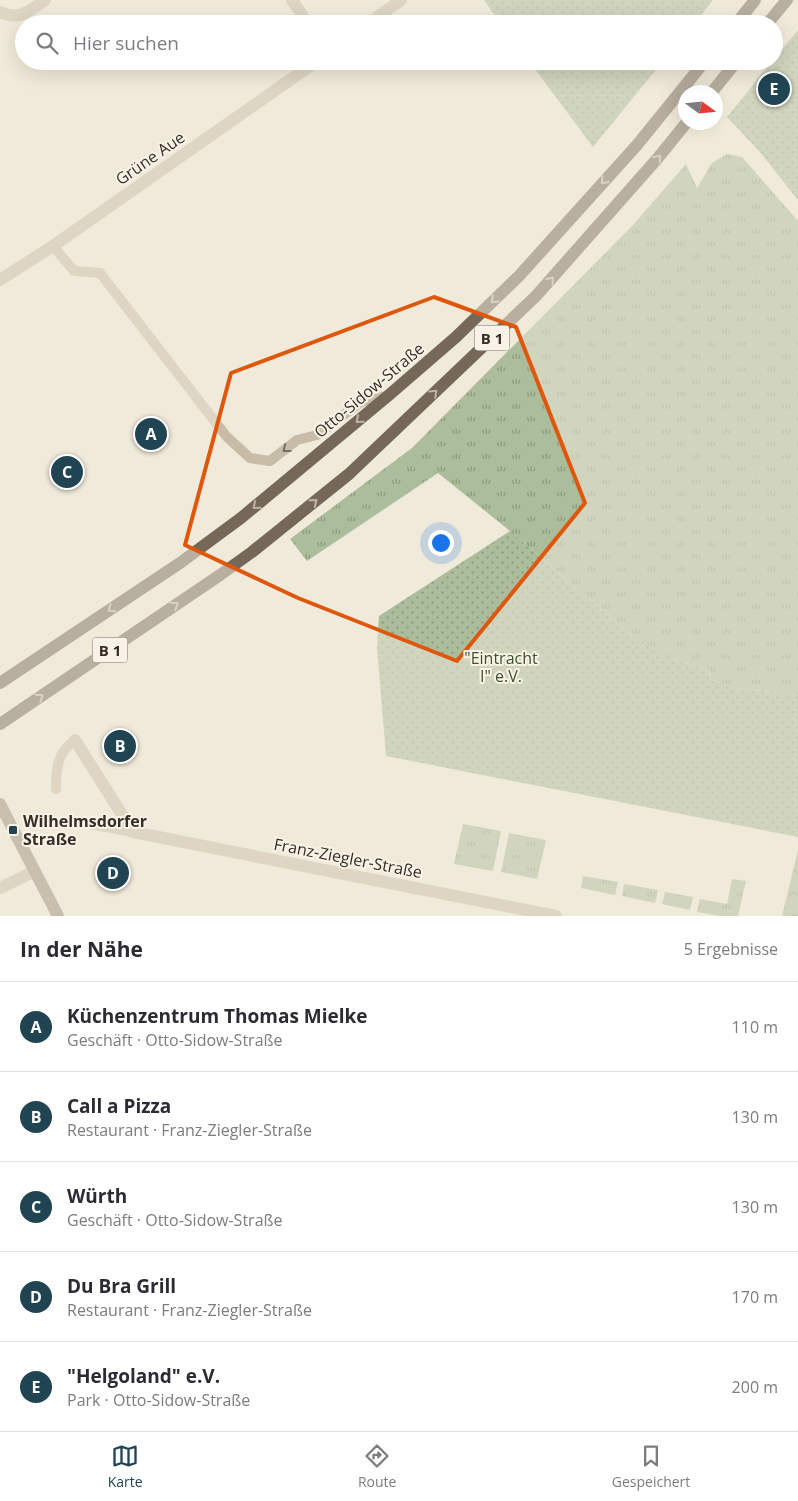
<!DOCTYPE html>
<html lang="de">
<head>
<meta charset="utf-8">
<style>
	body { margin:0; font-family:"Open Sans",sans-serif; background:#f7f7f7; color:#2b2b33 }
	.compass { position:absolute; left:678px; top:85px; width:45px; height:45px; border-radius:50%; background:#fff; box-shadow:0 5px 20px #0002; rotate:105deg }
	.you { position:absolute; left:440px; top:542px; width:18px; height:18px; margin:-12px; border:4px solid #fff; border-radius:50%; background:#1a73e8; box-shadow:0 0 0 8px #1a73e833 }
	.badge { display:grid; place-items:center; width:32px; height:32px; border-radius:50%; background:#204452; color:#fff; font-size:16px; font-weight:700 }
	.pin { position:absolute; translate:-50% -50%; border:2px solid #fff; box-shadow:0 1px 5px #0006 }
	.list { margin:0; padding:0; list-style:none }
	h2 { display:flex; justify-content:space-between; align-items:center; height:65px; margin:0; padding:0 20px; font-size:21px }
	h2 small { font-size:16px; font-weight:400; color:#7c7c81 }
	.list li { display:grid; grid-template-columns:32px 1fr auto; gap:15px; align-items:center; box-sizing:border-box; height:90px; padding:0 20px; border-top:1px solid #e1e1e2 }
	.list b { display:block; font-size:19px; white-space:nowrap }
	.list p { margin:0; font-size:16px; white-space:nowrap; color:#7c7c81 }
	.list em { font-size:16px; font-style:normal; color:#7c7c81 }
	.icon { flex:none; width:28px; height:28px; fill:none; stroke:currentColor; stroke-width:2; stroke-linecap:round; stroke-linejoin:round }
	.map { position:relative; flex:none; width:798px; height:916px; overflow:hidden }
	.search { position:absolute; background:#fff; box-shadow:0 5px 20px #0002; left:15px; right:15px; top:15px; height:55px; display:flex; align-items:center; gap:12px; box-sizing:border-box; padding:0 18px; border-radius:28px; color:#7c7c81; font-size:19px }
	.sheet { height:515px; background:#fff }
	nav { display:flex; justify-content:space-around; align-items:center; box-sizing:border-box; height:70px; border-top:1px solid #e1e1e2; background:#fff; font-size:14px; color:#7c7c81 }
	nav a { display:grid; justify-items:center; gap:2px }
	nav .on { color:#204452 }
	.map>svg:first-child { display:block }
	.grass { fill:url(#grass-tufts) }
	.forest { fill:url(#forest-crowns) }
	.garden { fill:url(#garden-dots) }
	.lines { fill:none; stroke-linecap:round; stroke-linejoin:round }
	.lane { stroke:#c7bca7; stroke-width:10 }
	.street { stroke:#c7bca7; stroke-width:12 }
	.secondary { stroke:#9a8c79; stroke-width:12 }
	.primary { stroke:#756859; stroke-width:12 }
	.oneway { stroke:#bdb4a7 }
	.oneway2 { stroke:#766e61 }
	.marked { fill:none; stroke:#df570d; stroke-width:4; stroke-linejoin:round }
	.poi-dot { fill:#204452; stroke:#f8f3e6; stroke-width:2 }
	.labels { text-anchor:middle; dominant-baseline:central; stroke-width:4; stroke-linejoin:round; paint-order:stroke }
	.shield { fill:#f8f3e6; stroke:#6f6960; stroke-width:1 }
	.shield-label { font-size:15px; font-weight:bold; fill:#342e27 }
	.street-label { font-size:16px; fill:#342e27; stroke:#f8f3e6 }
	.park-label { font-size:16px; fill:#3b502d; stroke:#f8f3e6 }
	.poi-label { font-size:16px; font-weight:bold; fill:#342e27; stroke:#f8f3e6; text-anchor:start }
</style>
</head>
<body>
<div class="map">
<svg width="798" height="916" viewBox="0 0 798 916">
	<defs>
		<pattern id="grass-tufts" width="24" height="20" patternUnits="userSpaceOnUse" patternTransform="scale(1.25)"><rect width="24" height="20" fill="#abbd9b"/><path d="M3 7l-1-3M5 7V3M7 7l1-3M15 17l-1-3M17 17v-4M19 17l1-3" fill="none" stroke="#8c9a7e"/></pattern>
		<pattern id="forest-crowns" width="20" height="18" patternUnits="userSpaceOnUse" patternTransform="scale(1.25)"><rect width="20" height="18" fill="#abbd9b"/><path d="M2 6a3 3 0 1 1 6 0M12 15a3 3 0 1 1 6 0" fill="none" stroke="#8c9a7e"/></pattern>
		<pattern id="garden-dots" width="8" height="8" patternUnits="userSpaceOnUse" patternTransform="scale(1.25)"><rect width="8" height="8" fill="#abbd9b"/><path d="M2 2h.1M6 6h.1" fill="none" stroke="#8c9a7e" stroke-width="1.8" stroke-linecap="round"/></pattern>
	</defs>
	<rect width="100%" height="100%" fill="#f0eada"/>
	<g class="grass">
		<path d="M727,154L742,157L798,221V695L735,688L709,679L710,670L672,659L631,635L510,531L438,473L307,561L290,539L412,448L632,226L686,164L697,188L712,163Z"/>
		<path d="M463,824L501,831L493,871L454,864Z"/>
		<path d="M509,833L546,840L537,879L501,872Z"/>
		<path d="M583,876L618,882L615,895L581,888Z"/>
		<path d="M732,879L746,881L738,916H720L697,912L700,899L727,904Z"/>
		<path d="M624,884L658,890L655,903L622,896Z"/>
		<path d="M665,892L693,897L690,910L662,904Z"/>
	</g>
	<path class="forest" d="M798,850V916H782Z"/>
	<g class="garden">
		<path d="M484,0H713L694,24H501Z"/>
		<path d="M798,30V200L759,151L727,117L772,61H774V59Z"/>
		<path d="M529,61H663L593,147Z"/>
		<path d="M510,531L631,635L672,659L710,670L709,679L735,688L798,695V837L386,756L377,648L379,616Z"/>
	</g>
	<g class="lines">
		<g class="lane">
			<path d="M53,246L74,271L100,273L227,437L250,458L270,461L297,440L317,435L361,402L386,396"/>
			<path d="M56,789C56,768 57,753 75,740"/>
			<path d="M90,824L133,832"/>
		</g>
		<g class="street">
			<path d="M292,0L308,24"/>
			<path d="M0,12C20,21 29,11 45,0"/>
			<path d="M368,24L401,0"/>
			<path d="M0,280L53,246L317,61"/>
			<path d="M75,740L133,832L556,916"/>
			<path d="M0,888L35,871"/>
		</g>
		<path class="secondary" d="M0,804L58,916"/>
		<g class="primary">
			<path d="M736,24L755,0"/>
			<path d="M767,24L787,0"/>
			<path d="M712,92L737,61"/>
			<path d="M0,683L180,563L241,518L389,395L456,337L519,276L637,145L705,61"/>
			<path d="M0,724L220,575L252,552L349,474L536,296L657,159L687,122"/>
		</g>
	</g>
	<defs><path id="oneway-chevron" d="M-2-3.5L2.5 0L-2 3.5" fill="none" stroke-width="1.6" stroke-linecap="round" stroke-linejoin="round" transform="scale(1.25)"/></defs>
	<g class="oneway">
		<use href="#oneway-chevron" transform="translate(658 158) rotate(-50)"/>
		<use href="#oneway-chevron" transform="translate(604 181) rotate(132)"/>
		<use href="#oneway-chevron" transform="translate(551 280) rotate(-48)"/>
		<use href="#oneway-chevron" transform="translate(494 300) rotate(136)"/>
		<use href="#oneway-chevron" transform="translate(434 393) rotate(-44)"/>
		<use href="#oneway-chevron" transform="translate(359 420) rotate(140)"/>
		<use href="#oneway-chevron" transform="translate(314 502) rotate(-39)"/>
		<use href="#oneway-chevron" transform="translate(256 506) rotate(140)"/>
		<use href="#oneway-chevron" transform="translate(175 605) rotate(-34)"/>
		<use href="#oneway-chevron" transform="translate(111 609) rotate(146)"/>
		<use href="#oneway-chevron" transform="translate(40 697) rotate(-33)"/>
	</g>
	<use class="oneway2" href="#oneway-chevron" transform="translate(286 449) rotate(142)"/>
	<path d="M0 0H798V916H0ZM434,297L516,327L585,503L457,661L298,598L185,545L231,373Z" fill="#f0eada" fill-opacity=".55" fill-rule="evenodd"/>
	<path class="marked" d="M434,297L516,327L585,503L457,661L298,598L185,545L231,373Z"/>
	<rect class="poi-dot" x="8" y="825" width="10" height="10" rx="2.5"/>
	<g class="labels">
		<g class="shield">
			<rect x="474.5" y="325.5" width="35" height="25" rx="4"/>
			<rect x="92.5" y="637.5" width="35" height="25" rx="4"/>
		</g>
		<g class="shield-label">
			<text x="492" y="338">B 1</text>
			<text x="110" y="650">B 1</text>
		</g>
		<g class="street-label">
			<text transform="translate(150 158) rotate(-35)">Grüne Aue</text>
			<text transform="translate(369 390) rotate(-40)">Otto-Sidow-Straße</text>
			<text transform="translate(348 858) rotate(11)">Franz-Ziegler-Straße</text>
		</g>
		<g class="park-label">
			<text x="501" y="658">"Eintracht<tspan x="501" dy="18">I" e.V.</tspan></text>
		</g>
		<g class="poi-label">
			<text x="23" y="821">Wilhelmsdorfer<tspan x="23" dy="18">Straße</tspan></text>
		</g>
	</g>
</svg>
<svg class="compass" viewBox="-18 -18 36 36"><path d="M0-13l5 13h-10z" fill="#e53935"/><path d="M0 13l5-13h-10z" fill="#7c7c81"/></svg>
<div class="you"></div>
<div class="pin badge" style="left:151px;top:434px">A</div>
<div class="pin badge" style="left:120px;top:746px">B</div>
<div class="pin badge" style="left:67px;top:472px">C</div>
<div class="pin badge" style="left:113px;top:873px">D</div>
<div class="pin badge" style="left:774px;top:89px">E</div>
<div class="search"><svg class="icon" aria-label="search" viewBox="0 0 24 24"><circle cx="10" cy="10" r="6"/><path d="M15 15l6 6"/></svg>Hier suchen</div>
</div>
<section class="sheet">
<h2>In der Nähe<small>5 Ergebnisse</small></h2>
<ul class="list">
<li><span class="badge">A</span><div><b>Küchenzentrum Thomas Mielke</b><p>Geschäft · Otto-Sidow-Straße</p></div><em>110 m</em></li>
<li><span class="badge">B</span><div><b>Call a Pizza</b><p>Restaurant · Franz-Ziegler-Straße</p></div><em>130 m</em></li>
<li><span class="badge">C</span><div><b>Würth</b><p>Geschäft · Otto-Sidow-Straße</p></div><em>130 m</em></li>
<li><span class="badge">D</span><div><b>Du Bra Grill</b><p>Restaurant · Franz-Ziegler-Straße</p></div><em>170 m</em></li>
<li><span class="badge">E</span><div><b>&quot;Helgoland&quot; e.V.</b><p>Park · Otto-Sidow-Straße</p></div><em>200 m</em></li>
</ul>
</section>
<nav>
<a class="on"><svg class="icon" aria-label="map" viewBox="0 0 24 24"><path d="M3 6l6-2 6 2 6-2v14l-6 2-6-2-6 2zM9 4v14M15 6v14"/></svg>Karte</a>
<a><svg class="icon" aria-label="directions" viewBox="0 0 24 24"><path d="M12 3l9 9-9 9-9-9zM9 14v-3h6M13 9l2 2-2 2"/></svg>Route</a>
<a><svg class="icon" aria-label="saved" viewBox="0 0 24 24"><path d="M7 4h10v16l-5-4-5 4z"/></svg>Gespeichert</a>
</nav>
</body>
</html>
